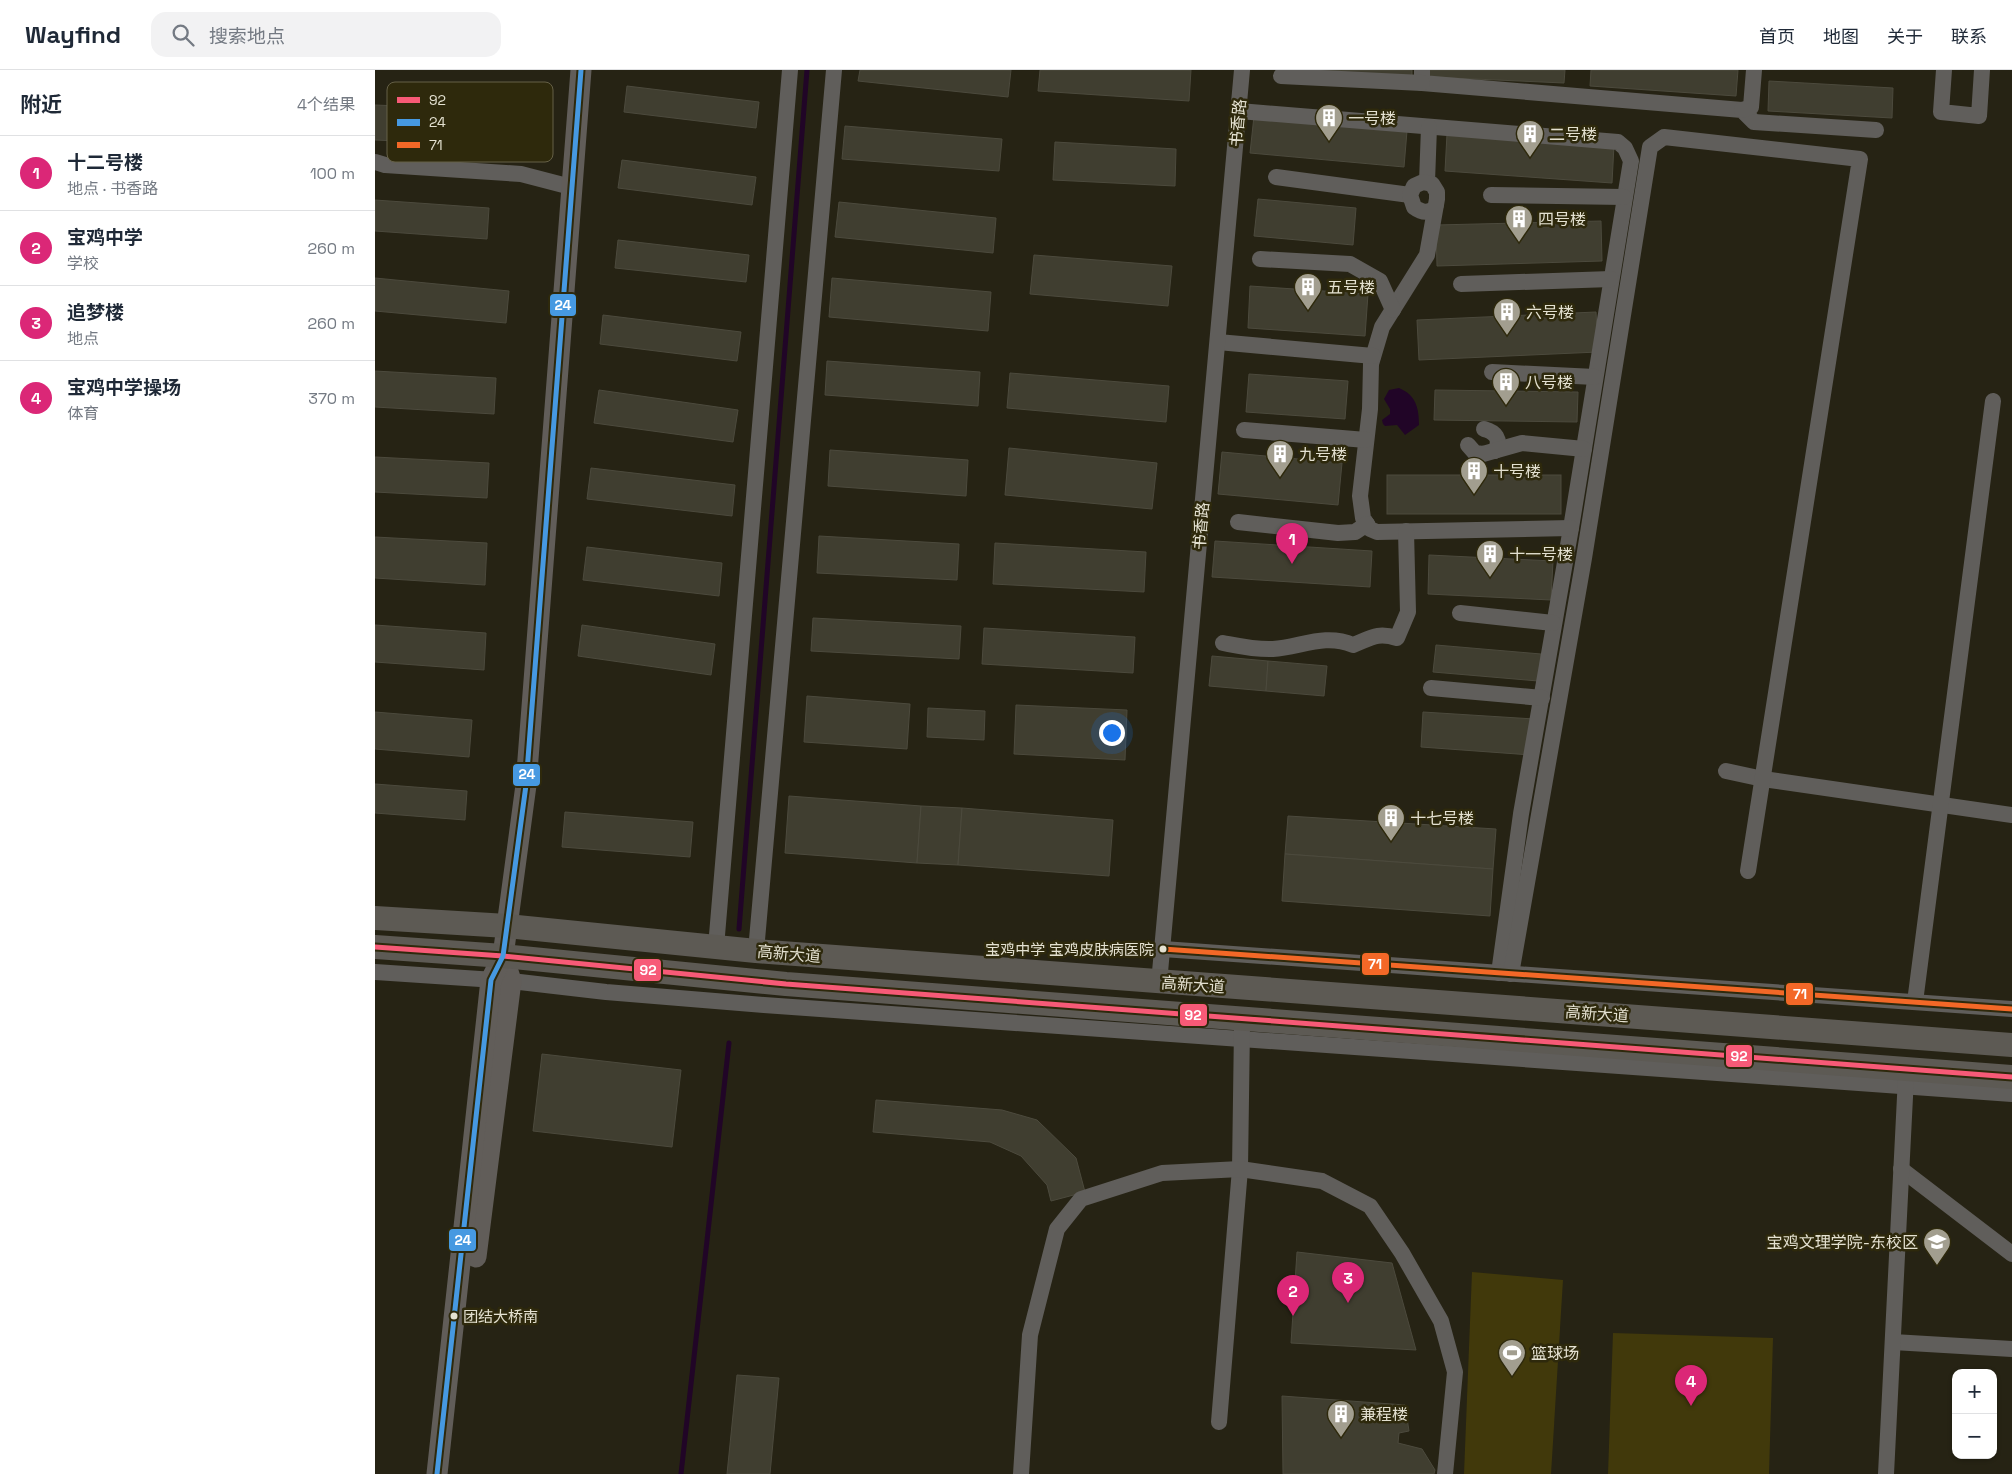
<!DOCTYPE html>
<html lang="zh">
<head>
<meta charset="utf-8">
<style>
	body { margin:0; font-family:"Space Grotesk","Noto Sans SC",sans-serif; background:#f2f2f3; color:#1f2937 }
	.controls { position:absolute; right:15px; bottom:15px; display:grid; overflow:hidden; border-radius:10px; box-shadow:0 1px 4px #0004 }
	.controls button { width:45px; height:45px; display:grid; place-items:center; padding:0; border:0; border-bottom:1px solid #e0e1e3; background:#fff; color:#1f2937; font:25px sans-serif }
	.you { position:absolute; left:736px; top:662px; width:18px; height:18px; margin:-12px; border:4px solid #fff; border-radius:50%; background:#1a73e8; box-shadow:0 0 0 8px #1a73e833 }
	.badge { display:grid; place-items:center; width:32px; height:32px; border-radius:50%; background:#db2777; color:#fff; font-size:16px; font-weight:700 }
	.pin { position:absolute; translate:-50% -41px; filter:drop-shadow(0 1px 2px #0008) }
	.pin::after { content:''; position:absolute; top:26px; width:18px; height:15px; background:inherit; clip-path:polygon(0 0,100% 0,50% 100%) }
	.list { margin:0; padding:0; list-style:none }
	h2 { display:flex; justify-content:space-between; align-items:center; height:65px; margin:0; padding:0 20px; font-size:21px }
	h2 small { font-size:16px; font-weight:400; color:#747a83 }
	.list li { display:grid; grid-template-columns:32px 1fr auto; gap:15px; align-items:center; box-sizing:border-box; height:75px; padding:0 20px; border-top:1px solid #e0e1e3 }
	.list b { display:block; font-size:19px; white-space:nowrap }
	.list p { margin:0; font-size:16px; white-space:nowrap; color:#747a83 }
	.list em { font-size:16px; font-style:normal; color:#747a83 }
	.icon { flex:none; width:28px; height:28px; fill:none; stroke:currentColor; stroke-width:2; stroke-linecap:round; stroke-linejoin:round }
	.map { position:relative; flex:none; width:1637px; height:1404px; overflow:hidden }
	header { display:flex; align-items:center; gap:30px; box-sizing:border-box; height:70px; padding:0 25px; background:#fff; border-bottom:1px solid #e0e1e3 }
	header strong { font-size:24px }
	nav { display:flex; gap:28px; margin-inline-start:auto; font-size:18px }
	.search { width:350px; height:45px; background:#f2f2f3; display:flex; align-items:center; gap:12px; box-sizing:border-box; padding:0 18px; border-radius:15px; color:#747a83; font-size:19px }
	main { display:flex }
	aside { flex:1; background:#fff }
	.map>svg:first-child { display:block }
	.green { fill:#41390b }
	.water { fill:#210527 }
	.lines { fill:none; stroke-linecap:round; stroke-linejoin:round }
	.stream { stroke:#210527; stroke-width:5 }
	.building { fill:#403e30; stroke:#4c4a3d }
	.minor { stroke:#605e5b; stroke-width:16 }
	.major { stroke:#615d59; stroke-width:21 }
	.highway { stroke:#5d5a54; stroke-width:24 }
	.bus-1-casing { stroke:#2e290c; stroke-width:9 }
	.bus-2-casing { stroke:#2e290c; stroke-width:9 }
	.bus-3-casing { stroke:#2e290c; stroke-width:9 }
	.bus-1 { stroke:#f75a77; stroke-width:5 }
	.bus-2 { stroke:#4699e1; stroke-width:5 }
	.bus-3 { stroke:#f36827; stroke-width:5 }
	.bus-dot { fill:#e4e1d1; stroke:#2e290c; stroke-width:2 }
	.labels { text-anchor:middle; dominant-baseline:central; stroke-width:5; stroke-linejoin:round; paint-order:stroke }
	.bus-label { font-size:15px; fill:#e4e1d1; stroke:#2e290c; text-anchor:end }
	.poi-label { font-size:16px; fill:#e4e1d1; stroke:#2e290c; text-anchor:start }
	.street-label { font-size:16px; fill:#e4e1d1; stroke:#2e290c }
	.key { fill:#2e290c; stroke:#656047; stroke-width:1 }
	.key-label { font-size:14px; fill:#e4e1d1 }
	.line-badge { stroke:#2e290c; stroke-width:2 }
	.badge-label { font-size:14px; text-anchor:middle; font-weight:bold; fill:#fff }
</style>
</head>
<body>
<header>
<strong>Wayfind</strong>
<div class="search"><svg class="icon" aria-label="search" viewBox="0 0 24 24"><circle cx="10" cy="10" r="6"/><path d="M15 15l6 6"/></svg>搜索地点</div>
<nav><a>首页</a><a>地图</a><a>关于</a><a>联系</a></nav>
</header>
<main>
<aside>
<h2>附近<small>4个结果</small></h2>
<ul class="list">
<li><span class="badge">1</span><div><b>十二号楼</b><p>地点 · 书香路</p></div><em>100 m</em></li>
<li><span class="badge">2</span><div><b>宝鸡中学</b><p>学校</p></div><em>260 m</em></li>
<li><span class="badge">3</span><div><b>追梦楼</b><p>地点</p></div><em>260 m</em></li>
<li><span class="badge">4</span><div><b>宝鸡中学操场</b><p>体育</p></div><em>370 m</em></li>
</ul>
</aside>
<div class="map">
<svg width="1637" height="1404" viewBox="0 0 1637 1404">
	<rect width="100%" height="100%" fill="#262314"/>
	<g class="green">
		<path d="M1097,1202L1188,1210L1176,1404H1089Z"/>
		<path d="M1238,1263L1398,1268L1394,1404H1233Z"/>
	</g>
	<path class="water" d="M1024,318C1041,325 1044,338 1044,355L1030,365L1022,355L1010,356L1008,354L1007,350L1015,344V339L1009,329L1014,320Z"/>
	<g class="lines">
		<g class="stream">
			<path d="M364,859L432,0"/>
			<path d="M306,1404L354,973"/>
		</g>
	</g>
	<g class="building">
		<path d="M485,0H636L633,27L483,11Z"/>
		<path d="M665,0H816L814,31L663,21Z"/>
		<path d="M935,0H1037V6Z"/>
		<path d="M1054,0H1190L1189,13L1054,7Z"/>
		<path d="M1216,0H1363L1361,26L1215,16Z"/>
		<path d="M1394,11L1518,18L1517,48L1393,41Z"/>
		<path d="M252,16L384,32L381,58L249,42Z"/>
		<path d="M0,35L95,39L94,46L132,48L130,86L94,84L95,74L0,70Z"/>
		<path d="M879,46L1032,61L1029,97L875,83Z"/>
		<path d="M470,56L627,69L624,101L467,89Z"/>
		<path d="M1072,64L1239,75L1237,113L1070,101Z"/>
		<path d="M680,72L801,79L800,116L678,110Z"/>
		<path d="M247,90L381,107L377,135L243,118Z"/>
		<path d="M883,129L981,138L978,175L879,166Z"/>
		<path d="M0,130L114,138L112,169L0,161Z"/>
		<path d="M464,132L621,148L618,183L460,167Z"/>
		<path d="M1226,151L1227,191L1062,196L1061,155Z"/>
		<path d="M243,170L374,185L371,212L240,198Z"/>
		<path d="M659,185L797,196L793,236L655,224Z"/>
		<path d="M0,208L134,221L131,253L0,241Z"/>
		<path d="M457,208L616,222L613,261L454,247Z"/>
		<path d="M875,216L993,224L990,266L873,258Z"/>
		<path d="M1221,242L1223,282L1044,290L1042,250Z"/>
		<path d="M228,245L366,262L362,291L225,274Z"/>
		<path d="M452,291L605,302L603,336L450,325Z"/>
		<path d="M0,301L121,308L119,344L0,337Z"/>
		<path d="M635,303L794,316L791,352L632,338Z"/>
		<path d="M874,304L973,311L970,349L871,342Z"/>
		<path d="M224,320L363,340L358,372L219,353Z"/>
		<path d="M1060,320L1203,322L1202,352L1059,350Z"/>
		<path d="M634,378L782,393L777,439L630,425Z"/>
		<path d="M455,380L593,390L591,426L453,416Z"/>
		<path d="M847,382L967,393L963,435L843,424Z"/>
		<path d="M0,387L114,393L112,428L0,422Z"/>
		<path d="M216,398L360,415L357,446L212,429Z"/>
		<rect x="1012" y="405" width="174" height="39"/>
		<path d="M444,466L584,474L582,510L442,503Z"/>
		<path d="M0,467L112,473L110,515L0,508Z"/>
		<path d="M840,471L997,481L995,517L837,507Z"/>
		<path d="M620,473L771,482L769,522L618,514Z"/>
		<path d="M212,477L347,493L344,526L208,510Z"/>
		<path d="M1054,485L1178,491L1176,530L1053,524Z"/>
		<path d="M438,548L586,556L584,589L436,581Z"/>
		<path d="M0,555L111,563L109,600L0,592Z"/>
		<path d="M207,555L340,574L336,605L203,586Z"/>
		<path d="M609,558L760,567L758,603L607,594Z"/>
		<path d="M1061,575L1166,584L1163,611L1058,602Z"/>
		<path d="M837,586L893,591L891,621L834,616Z"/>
		<path d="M893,591L952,596L949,626L891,621Z"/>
		<path d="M432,626L535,634L532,679L429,672Z"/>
		<path d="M641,635L752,640L750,690L639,684Z"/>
		<path d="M553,638L610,641L609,670L552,667Z"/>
		<path d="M0,642L97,650L94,687L0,679Z"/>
		<path d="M1048,642L1159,649L1156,685L1046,677Z"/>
		<path d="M0,714L92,721L90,750L0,743Z"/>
		<path d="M414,726L546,736L542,793L410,783Z"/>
		<path d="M546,736L587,738L583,795L542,793Z"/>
		<path d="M587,738L738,750L734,806L583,795Z"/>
		<path d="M190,742L318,752L315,787L187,777Z"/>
		<path d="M913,746L1121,759L1118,799L910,784Z"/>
		<path d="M910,784L1118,799L1115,846L907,831Z"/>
		<path d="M167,984L306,1000L297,1077L158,1061Z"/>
		<path d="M501,1030L627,1040L662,1050L701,1088L710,1122L676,1131L672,1115L646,1086L615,1072L498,1062Z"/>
		<path d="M922,1182L1017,1193L1041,1280L916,1273Z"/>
		<path d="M362,1305L404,1308L395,1404H352Z"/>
		<path d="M907,1326L1030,1335L1034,1361L1024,1363L1023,1373L1047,1379L1060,1400L1059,1404H908Z"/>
	</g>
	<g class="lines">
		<g class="minor">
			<path d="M1047,0V13L1367,40L1379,52L1501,60"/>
			<path d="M1569,0L1566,42L1604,46L1607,0"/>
			<path d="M906,6L1047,13"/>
			<path d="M1367,40L1376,37L1379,0"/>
			<path d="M864,41L1243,72L1250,78L1256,91L1196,458L1146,744L1124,903"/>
			<path d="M0,92L10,95L146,104L196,117"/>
			<path d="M901,107L1035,125"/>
			<path d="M1052,112L1054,57"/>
			<path d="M1116,125L1249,127"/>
			<path d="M1061,136C1055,144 1047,143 1039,137L1035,125L1039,116L1048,112L1057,114L1062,122V129L1052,185L1007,257L996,294L995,339L985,426L988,448L995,459L1002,462L1196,458"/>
			<path d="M885,189L975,194L1005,211L1018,240"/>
			<path d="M1086,214L1236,209"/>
			<path d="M843,272L998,286"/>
			<path d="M1117,302L1220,307"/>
			<path d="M1109,359C1120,362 1127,369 1120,381"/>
			<path d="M869,360L991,370"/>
			<path d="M1093,375L1100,383L1108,384L1147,373L1209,379"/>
			<path d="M863,452L963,463L980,462L992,454"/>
			<path d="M1085,543L1178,553"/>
			<path d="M848,573C864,576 882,580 898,579C926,577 950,563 978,575C996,568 1002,562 1022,568L1033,542L1031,461"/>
			<path d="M1056,618L1167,628"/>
			<path d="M1351,701L1388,709L1637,745"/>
			<path d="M341,877L415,0"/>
			<path d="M788,879L1637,939"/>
			<path d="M381,881L459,0"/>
			<path d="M0,902L136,911L231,922L389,935L1637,1024"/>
			<path d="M1136,904L1209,488L1275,77L1289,67L1485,89L1373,801"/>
			<path d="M784,913L867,0"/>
			<path d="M1540,932L1618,331"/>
			<path d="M1526,1099L1637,1184"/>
			<path d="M1518,1272L1637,1279"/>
			<path d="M844,1352L865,1099L867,957"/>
			<path d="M646,1404L655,1265L682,1159L706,1129L787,1103L865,1099L947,1111L995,1136L1027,1183L1066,1251L1080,1302L1070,1404"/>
			<path d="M1511,1404L1531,1007"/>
		</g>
		<g class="major">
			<path d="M101,1187L136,911L128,886"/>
			<path d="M62,1404L116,910L128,886L151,715L206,0"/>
		</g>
		<g class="highway">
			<path d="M0,848L132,856L381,881L1637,975"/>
			<path d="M0,877L128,886L411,914L1637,1007"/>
		</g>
		<defs>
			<path id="bus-1" d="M0,877L128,886L411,914L1637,1007"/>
			<path id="bus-2" d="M62,1404L116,910L128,886L151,715L206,0"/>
			<path id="bus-3" d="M788,879L1637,939"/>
		</defs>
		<use href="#bus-1" class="bus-1-casing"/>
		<use href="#bus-2" class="bus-2-casing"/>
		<use href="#bus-3" class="bus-3-casing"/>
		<use href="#bus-1" class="bus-1"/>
		<use href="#bus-2" class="bus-2"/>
		<use href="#bus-3" class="bus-3"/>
	</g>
	<defs>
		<symbol id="building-pin" viewBox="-11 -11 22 30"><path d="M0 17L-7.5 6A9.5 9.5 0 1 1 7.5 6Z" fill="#a29e8f" stroke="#2e290c"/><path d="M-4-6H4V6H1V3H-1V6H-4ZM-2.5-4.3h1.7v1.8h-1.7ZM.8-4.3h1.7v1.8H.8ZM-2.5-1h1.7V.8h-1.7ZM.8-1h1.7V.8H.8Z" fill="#fff"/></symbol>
		<symbol id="university-pin" viewBox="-11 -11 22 30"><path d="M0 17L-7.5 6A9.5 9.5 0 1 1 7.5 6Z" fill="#a29e8f" stroke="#2e290c"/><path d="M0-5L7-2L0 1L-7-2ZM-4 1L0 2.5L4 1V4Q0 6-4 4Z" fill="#fff"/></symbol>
		<symbol id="stadium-pin" viewBox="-11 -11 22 30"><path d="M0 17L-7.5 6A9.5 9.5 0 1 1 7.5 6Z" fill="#a29e8f" stroke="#2e290c"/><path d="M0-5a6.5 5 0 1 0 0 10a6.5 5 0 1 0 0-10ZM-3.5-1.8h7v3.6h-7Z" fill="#fff"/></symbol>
	</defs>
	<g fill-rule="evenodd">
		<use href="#building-pin" x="938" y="32" width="32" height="43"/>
		<use href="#building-pin" x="1139" y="48" width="32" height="43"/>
		<use href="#building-pin" x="1128" y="133" width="32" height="43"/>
		<use href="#building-pin" x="917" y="201" width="32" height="43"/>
		<use href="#building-pin" x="1116" y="226" width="32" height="43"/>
		<use href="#building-pin" x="1115" y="296" width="32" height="43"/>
		<use href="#building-pin" x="889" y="368" width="32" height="43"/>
		<use href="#building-pin" x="1083" y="385" width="32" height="43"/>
		<use href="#building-pin" x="1099" y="468" width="32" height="43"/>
		<use href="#building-pin" x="1000" y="732" width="32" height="43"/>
		<use href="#university-pin" x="1546" y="1156" width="32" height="43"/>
		<use href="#stadium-pin" x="1121" y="1267" width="32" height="43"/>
		<use href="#building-pin" x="950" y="1328" width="32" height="43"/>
	</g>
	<g class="bus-dot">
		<circle cx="788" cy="879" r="4.5"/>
		<circle cx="79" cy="1246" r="4.5"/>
	</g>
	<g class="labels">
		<g class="bus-label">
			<text x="779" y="879">宝鸡中学 宝鸡皮肤病医院</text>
			<text x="88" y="1246" text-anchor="start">团结大桥南</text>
		</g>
		<g class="poi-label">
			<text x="973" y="48">一号楼</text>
			<text x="1174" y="64">二号楼</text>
			<text x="1163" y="149">四号楼</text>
			<text x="952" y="217">五号楼</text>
			<text x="1151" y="242">六号楼</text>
			<text x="1150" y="312">八号楼</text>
			<text x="924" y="384">九号楼</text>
			<text x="1118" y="401">十号楼</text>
			<text x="1134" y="484">十一号楼</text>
			<text x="1035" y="748">十七号楼</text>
			<text x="1543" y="1172" text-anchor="end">宝鸡文理学院-东校区</text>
			<text x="1156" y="1283">篮球场</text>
			<text x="985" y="1344">兼程楼</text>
		</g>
		<g class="street-label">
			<text transform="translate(863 53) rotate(-85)">书香路</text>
			<text transform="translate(826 456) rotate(-85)">书香路</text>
			<text transform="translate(414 884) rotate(5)">高新大道</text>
			<text transform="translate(818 915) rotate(4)">高新大道</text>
			<text transform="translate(1222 944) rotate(4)">高新大道</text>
		</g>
	</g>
	<rect x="12" y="12" width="166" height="80" rx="8" class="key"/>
	<rect x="22" y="27" width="23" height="6" fill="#f75a77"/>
	<rect x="22" y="49" width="23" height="7" fill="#4699e1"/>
	<rect x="22" y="72" width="23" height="6" fill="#f36827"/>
	<g class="key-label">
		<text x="54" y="35">92</text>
		<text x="54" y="57">24</text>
		<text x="54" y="80">71</text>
	</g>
	<g class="line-badge">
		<rect x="174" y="223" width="28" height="24" rx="5" fill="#4699e1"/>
		<rect x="137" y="693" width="29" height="24" rx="5" fill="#4699e1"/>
		<rect x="986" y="882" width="29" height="24" rx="5" fill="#f36827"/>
		<rect x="258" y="888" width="29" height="24" rx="5" fill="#f75a77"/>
		<rect x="1410" y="912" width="29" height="24" rx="5" fill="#f36827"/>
		<rect x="804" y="933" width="29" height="24" rx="5" fill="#f75a77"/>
		<rect x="1350" y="974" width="28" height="24" rx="5" fill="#f75a77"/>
		<rect x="73" y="1158" width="29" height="24" rx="5" fill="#4699e1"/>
	</g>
	<g class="badge-label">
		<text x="188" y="240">24</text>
		<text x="152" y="709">24</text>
		<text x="1000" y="899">71</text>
		<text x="273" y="905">92</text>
		<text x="1425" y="929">71</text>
		<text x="818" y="950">92</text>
		<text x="1364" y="991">92</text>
		<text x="88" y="1175">24</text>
	</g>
</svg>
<div class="controls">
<button>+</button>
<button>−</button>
</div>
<div class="you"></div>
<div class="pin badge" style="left:917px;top:494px">1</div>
<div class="pin badge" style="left:918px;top:1246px">2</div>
<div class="pin badge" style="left:973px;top:1233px">3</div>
<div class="pin badge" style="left:1316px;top:1336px">4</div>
</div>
</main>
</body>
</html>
